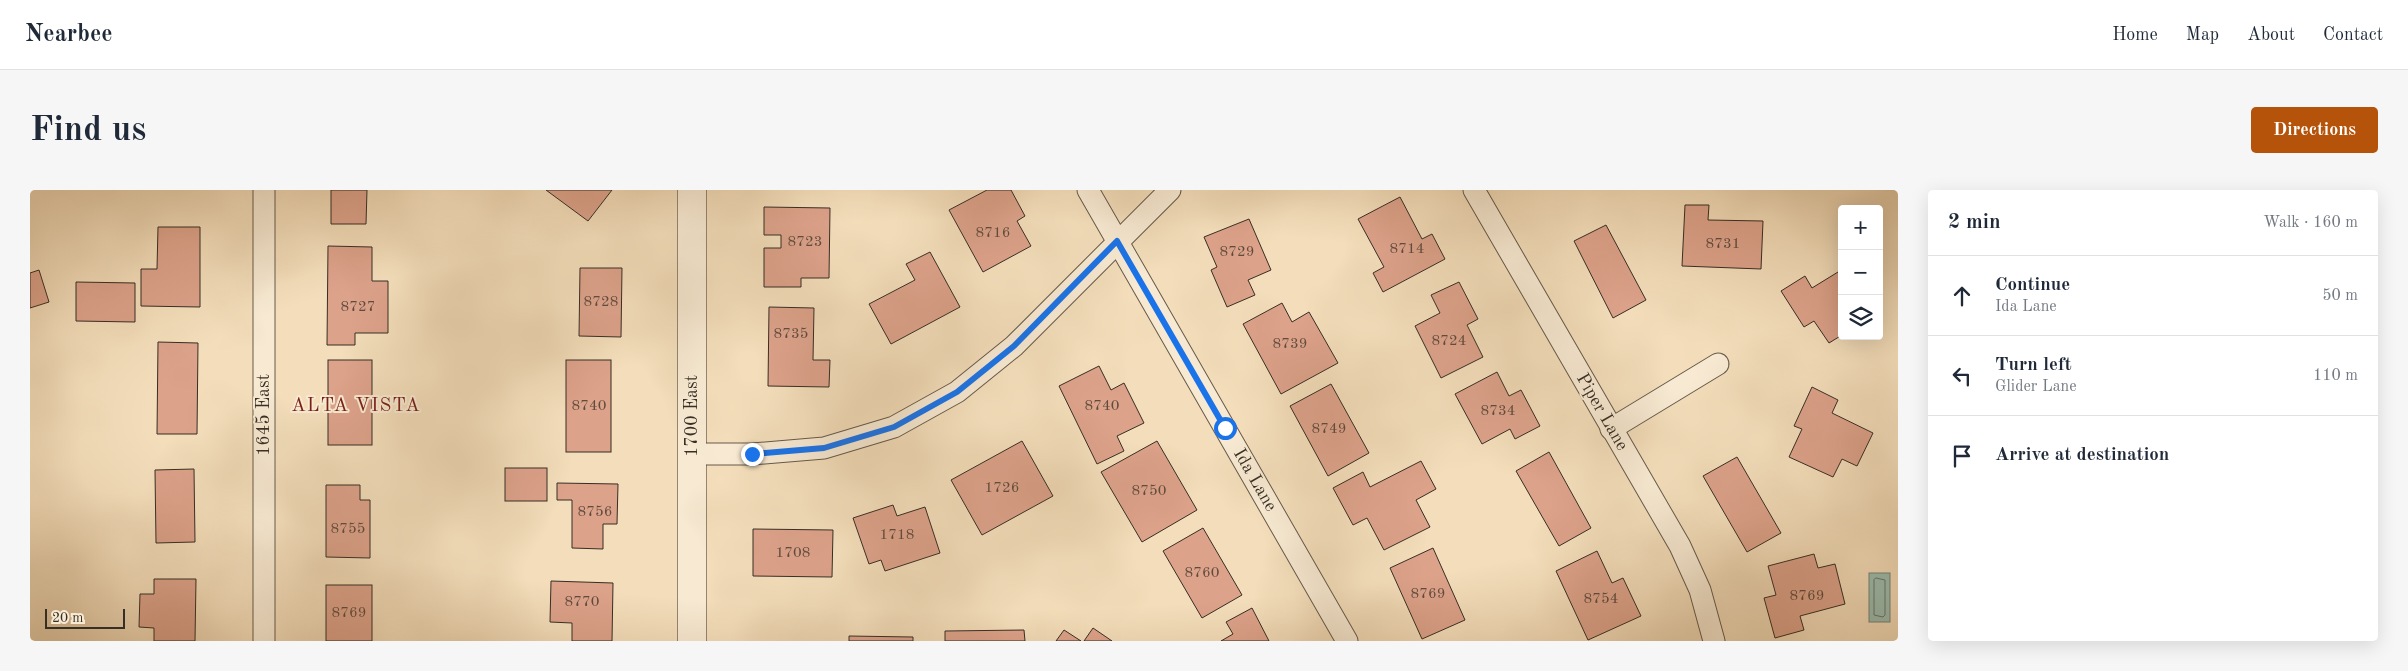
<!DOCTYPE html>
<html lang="en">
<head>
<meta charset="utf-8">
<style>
	body { margin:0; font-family:"Old Standard TT",serif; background:#f6f6f7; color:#1f2937 }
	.controls { position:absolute; right:15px; top:15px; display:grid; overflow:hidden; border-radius:5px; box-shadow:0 5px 20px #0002 }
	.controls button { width:45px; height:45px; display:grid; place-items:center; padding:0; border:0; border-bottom:1px solid #e0e1e3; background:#fff; color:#1f2937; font:25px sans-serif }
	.scale { position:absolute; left:15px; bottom:12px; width:80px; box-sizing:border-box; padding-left:5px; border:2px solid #372e25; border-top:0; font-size:14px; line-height:18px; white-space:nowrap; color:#372e25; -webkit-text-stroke:4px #f7e9d2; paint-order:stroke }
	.stop { position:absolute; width:15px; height:15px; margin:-11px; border:4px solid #1a73e8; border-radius:50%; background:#fff }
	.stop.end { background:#1a73e8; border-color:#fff; box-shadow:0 1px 5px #0008 }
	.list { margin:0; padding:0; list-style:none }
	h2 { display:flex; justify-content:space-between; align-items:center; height:65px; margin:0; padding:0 20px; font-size:21px }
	h2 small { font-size:16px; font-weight:400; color:#747a83 }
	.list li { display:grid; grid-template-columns:32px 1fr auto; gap:15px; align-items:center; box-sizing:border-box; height:80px; padding:0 20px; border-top:1px solid #e0e1e3 }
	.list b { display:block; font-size:19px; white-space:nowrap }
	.list p { margin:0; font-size:16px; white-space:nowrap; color:#747a83 }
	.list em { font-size:16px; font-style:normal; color:#747a83 }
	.icon { flex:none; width:28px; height:28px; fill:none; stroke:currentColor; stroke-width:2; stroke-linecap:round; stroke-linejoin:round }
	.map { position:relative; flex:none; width:1868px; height:451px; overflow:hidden; border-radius:5px }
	header { display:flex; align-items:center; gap:30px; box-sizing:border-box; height:70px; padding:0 25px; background:#fff; border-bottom:1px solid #e0e1e3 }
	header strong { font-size:24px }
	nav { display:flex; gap:28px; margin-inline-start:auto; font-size:18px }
	.intro { display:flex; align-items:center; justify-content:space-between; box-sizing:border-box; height:120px; padding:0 30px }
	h1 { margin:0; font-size:35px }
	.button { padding:12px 22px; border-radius:5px; background:#b45309; color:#fff; font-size:18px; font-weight:700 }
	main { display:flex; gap:30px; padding:0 30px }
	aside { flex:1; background:#fff; border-radius:5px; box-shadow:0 5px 20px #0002 }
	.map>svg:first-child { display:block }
	.water { fill:#9bbcaf; stroke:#738378 }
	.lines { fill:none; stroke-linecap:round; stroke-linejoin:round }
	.shore { stroke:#69756a; stroke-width:1 }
	.building { fill:#dca28a; stroke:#372e25 }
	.street-casing { stroke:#665a4a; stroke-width:23 }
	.secondary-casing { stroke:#372e25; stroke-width:29 }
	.street { stroke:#f7e9d2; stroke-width:21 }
	.secondary { stroke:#f7e9d2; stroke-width:28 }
	.route { stroke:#1a73e8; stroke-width:6 }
	.labels { text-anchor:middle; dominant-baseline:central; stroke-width:4; stroke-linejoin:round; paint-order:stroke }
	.number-label { font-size:15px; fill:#604b3e }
	.street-label { font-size:18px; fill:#372e25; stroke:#f7e9d2 }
	.neighbourhood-label { font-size:19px; letter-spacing:1px; fill:#7a1f14; stroke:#f7e9d2 }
</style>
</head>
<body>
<header>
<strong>Nearbee</strong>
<nav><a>Home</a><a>Map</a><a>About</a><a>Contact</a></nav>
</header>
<div class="intro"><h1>Find us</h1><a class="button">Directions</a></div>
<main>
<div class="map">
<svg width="1868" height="451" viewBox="0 0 1868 451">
	<rect width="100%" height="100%" fill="#f3ddba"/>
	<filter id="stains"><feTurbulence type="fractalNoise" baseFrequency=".004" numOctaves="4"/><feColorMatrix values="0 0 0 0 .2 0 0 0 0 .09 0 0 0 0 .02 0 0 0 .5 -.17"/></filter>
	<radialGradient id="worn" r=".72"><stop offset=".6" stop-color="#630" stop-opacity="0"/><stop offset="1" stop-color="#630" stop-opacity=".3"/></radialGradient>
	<rect class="water" x="1839" y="383" width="21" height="49"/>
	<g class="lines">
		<path class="shore" d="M1846,388L1855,390V425L1853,427L1844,425V390Z"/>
	</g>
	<g class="building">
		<path d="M301,0H337L336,34H301Z"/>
		<path d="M516,0H582L558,31Z"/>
		<path d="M957,0H981L995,26L987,31L1001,56L953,82L919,20Z"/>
		<path d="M1370,7L1392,49L1402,44L1415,69L1353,102L1343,83L1354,77L1328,29Z"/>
		<path d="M1655,15H1679L1678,30L1733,31L1731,79L1652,76Z"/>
		<path d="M734,17L800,18L799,88H771V97H734V58H751V45H734Z"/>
		<path d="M1219,29L1241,80L1218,90L1225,105L1197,117L1181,80L1187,77L1174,47Z"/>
		<path d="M1576,35L1616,110L1583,128L1544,51Z"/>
		<path d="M128,37H170V117L111,116V79H127Z"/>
		<path d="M298,56L342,57V91H358V143H325V155H297Z"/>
		<path d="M900,62L930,117L861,154L839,114L885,90L876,74Z"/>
		<path d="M550,78H592L591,147L549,146Z"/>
		<path d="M9,80L19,112L0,118V83Z"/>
		<path d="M1808,82L1812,87V145L1799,153L1784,131L1774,137L1751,101L1775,86L1782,98Z"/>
		<path d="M46,92L105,93V132L46,131Z"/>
		<path d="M1429,92L1448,129L1437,135L1453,167L1411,188L1385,136L1410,123L1401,105Z"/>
		<path d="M1252,113L1262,132L1279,122L1308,173L1251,204L1213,134Z"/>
		<path d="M739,117L784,118L783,170H800L799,197L738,196Z"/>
		<path d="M128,152L168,153L167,244H127Z"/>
		<rect x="298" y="170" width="44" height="85"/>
		<rect x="536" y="170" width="45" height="92"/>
		<path d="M1069,176L1081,200L1094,193L1114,233L1087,246L1094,261L1067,274L1029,196Z"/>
		<path d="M1467,182L1479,206L1491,200L1510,236L1485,249L1480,239L1452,254L1425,204Z"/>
		<path d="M1301,194L1339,263L1298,286L1260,216Z"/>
		<path d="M1782,197L1808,210L1802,223L1843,243L1827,276L1812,269L1803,287L1759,267L1772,239L1764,236Z"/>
		<path d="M992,251L1023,306L952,345L921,290Z"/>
		<path d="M1127,251L1167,320L1112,352L1071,282Z"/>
		<path d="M1519,262L1561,338L1529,356L1486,281Z"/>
		<path d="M1707,267L1751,343L1717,362L1673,286Z"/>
		<path d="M1391,271L1406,299L1386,310L1400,337L1354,360L1337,328L1323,335L1303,298L1333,282L1340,297Z"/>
		<rect x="475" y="278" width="42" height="33"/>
		<path d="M164,279L165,352L126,353L125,280Z"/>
		<path d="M527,293L588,294L587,334H573V359L542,358V310H527Z"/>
		<path d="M296,295H330V310H340V368L296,367Z"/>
		<path d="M863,315L867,326L895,317L910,363L855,381L851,370L839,374L823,328Z"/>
		<path d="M1173,338L1212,405L1172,428L1133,361Z"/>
		<path d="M723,339L803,340L802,387L723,386Z"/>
		<path d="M1403,358L1435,430L1392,449L1360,378Z"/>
		<path d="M1567,361L1582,393L1593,388L1611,426L1558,450L1526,381Z"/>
		<path d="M1784,364L1788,378L1805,374L1815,414L1770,426L1774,440L1745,448L1734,408L1746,405L1738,376Z"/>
		<path d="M124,389H166L165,451H124V438L109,437L110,404H124Z"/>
		<path d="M521,391L583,393L582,451H542V433L520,432Z"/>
		<rect x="296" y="395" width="46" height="56"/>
		<path d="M1222,418L1239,451H1191L1203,444L1196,432Z"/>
		<path d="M1063,438L1082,451H1054Z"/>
		<path d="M994,440L995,451H915V441Z"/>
		<path d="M1034,440L1051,451H1026Z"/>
		<path d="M819,446L883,447V451H819Z"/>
	</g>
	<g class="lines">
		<defs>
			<g id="street">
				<path d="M234,0V451"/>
				<path d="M1058,0L1317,451"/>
				<path d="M1444,0L1650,356L1670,400L1684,451"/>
				<path d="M1581,239L1688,174"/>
				<path d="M662,264H722L794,258L864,237L927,202L984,156L1140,0"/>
			</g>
			<path id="secondary" d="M662,451V0"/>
		</defs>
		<use href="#street" class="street-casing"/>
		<use href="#secondary" class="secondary-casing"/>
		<use href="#street" class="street"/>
		<use href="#secondary" class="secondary"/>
	</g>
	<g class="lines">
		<path class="route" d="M722,264L794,258L864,237L927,202L984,156L1087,51L1195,238"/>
	</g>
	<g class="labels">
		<g class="number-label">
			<text x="963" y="43">8716</text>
			<text x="775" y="52">8723</text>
			<text x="1693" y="54">8731</text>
			<text x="1377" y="59">8714</text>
			<text x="1207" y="62">8729</text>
			<text x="571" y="112">8728</text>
			<text x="328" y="117">8727</text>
			<text x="761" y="144">8735</text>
			<text x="1419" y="151">8724</text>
			<text x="1260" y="154">8739</text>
			<text x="559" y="216">8740</text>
			<text x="1072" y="216">8740</text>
			<text x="1468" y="221">8734</text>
			<text x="1299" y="239">8749</text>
			<text x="972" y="298">1726</text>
			<text x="1119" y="301">8750</text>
			<text x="565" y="322">8756</text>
			<text x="318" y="339">8755</text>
			<text x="867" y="345">1718</text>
			<text x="763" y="363">1708</text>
			<text x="1172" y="383">8760</text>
			<text x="1398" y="404">8769</text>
			<text x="1777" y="406">8769</text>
			<text x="1571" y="409">8754</text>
			<text x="552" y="412">8770</text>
			<text x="319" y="423">8769</text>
		</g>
		<g class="street-label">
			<text transform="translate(1572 222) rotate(60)">Piper Lane</text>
			<text transform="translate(234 225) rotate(-90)">1645 East</text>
			<text transform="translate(662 226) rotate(-90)">1700 East</text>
			<text transform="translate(1225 290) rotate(60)">Ida Lane</text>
		</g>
		<g class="neighbourhood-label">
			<text x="326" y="216">ALTA VISTA</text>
		</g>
	</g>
	<rect width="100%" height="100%" filter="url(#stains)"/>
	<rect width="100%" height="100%" fill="url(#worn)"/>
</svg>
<div class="controls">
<button>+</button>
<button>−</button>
<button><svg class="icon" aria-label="layers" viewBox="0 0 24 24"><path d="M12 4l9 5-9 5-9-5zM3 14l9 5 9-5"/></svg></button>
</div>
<div class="scale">20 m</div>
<div class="stop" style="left:1195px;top:238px"></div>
<div class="stop end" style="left:722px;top:264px"></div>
</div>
<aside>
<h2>2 min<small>Walk · 160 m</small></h2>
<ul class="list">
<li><svg class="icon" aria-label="ahead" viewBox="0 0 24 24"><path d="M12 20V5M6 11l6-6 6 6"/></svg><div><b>Continue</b><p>Ida Lane</p></div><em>50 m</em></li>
<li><svg class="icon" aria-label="left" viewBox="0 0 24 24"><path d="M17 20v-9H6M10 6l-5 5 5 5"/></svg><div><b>Turn left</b><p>Glider Lane</p></div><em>110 m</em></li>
<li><svg class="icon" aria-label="arrive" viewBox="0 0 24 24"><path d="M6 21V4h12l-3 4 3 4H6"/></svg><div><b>Arrive at destination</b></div></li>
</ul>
</aside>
</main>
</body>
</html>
